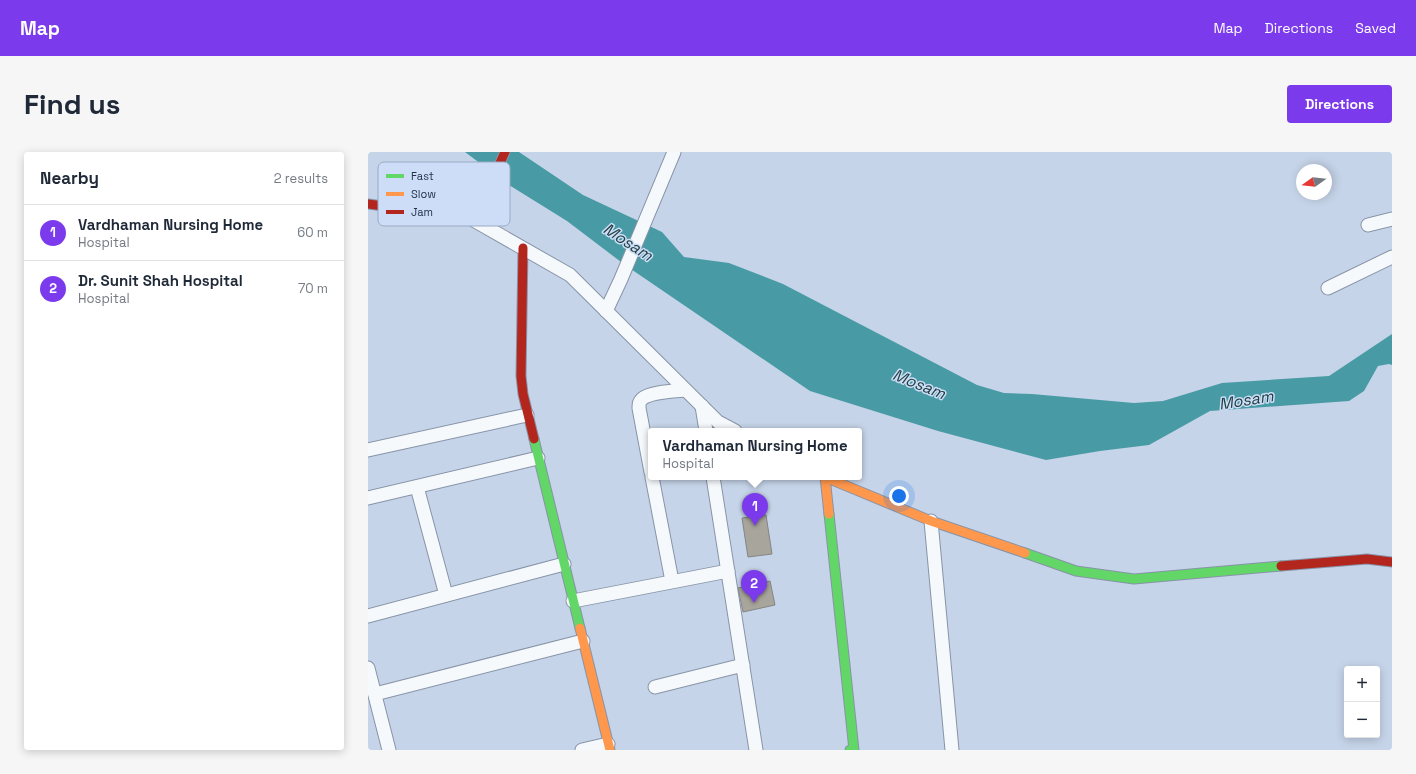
<!DOCTYPE html>
<html lang="en">
<head>
<meta charset="utf-8">
<style>
	body { margin:0; font-family:"Space Grotesk",sans-serif; background:#f6f6f7; color:#1f2937 }
	.controls { position:absolute; right:12px; bottom:12px; display:grid; overflow:hidden; border-radius:4px; box-shadow:0 2px 10px #0003 }
	.controls button { width:36px; height:36px; display:grid; place-items:center; padding:0; border:0; border-bottom:1px solid #e0e1e3; background:#fff; color:#1f2937; font:20px sans-serif }
	.compass { position:absolute; left:928px; top:12px; width:36px; height:36px; border-radius:50%; background:#fff; box-shadow:0 2px 10px #0003; rotate:255deg }
	.you { position:absolute; left:531px; top:344px; width:14px; height:14px; margin:-10px; border:3px solid #fff; border-radius:50%; background:#1a73e8; box-shadow:0 0 0 6px #1a73e833 }
	.badge { display:grid; place-items:center; width:26px; height:26px; border-radius:50%; background:#7c3aed; color:#fff; font-size:13px; font-weight:700 }
	.pin { position:absolute; translate:-50% -33px; filter:drop-shadow(0 1px 2px #0008) }
	.pin::after { content:''; position:absolute; top:21px; width:14px; height:12px; background:inherit; clip-path:polygon(0 0,100% 0,50% 100%) }
	.popup { position:absolute; left:280px; top:276px; width:214px; height:52px; box-sizing:border-box; display:grid; place-content:center; border-radius:4px; background:#fff; filter:drop-shadow(0 1px 3px #0005); font-size:13px; white-space:nowrap; color:#747a83 }
	.popup b { font-size:15px; color:#1f2937 }
	.popup::after { content:''; position:absolute; left:50%; top:100%; margin-left:-8px; border:8px solid transparent; border-top-color:#fff }
	.list { margin:0; padding:0; list-style:none }
	h2 { display:flex; justify-content:space-between; align-items:center; height:52px; margin:0; padding:0 16px; font-size:17px }
	h2 small { font-size:13px; font-weight:400; color:#747a83 }
	.list li { display:grid; grid-template-columns:26px 1fr auto; gap:12px; align-items:center; box-sizing:border-box; height:56px; padding:0 16px; border-top:1px solid #e0e1e3 }
	.list b { display:block; font-size:15px; white-space:nowrap }
	.list p { margin:0; font-size:13px; white-space:nowrap; color:#747a83 }
	.list em { font-size:13px; font-style:normal; color:#747a83 }
	.map { position:relative; flex:none; width:1024px; height:598px; overflow:hidden; border-radius:4px }
	header { display:flex; align-items:center; gap:24px; box-sizing:border-box; height:56px; padding:0 20px; background:#7c3aed; color:#fff }
	header strong { font-size:19px }
	nav { display:flex; gap:22px; margin-inline-start:auto; font-size:14px }
	.intro { display:flex; align-items:center; justify-content:space-between; box-sizing:border-box; height:96px; padding:0 24px }
	h1 { margin:0; font-size:28px }
	.button { padding:10px 18px; border-radius:4px; background:#7c3aed; color:#fff; font-size:14px; font-weight:700 }
	main { display:flex; gap:24px; padding:0 24px }
	aside { flex:1; background:#fff; border-radius:4px; box-shadow:0 2px 10px #0003 }
	.map>svg:first-child { display:block }
	.water { fill:#489ba5 }
	.building { fill:#a8a59c; stroke:#848583 }
	.lines { fill:none; stroke-linecap:round; stroke-linejoin:round }
	.street-casing { stroke:#8794a8; stroke-width:15 }
	.fast-casing { stroke:#8794a8; stroke-width:11 }
	.slow-casing { stroke:#8794a8; stroke-width:11 }
	.jam-casing { stroke:#8794a8; stroke-width:11 }
	.street { stroke:#f6f9fc; stroke-width:13 }
	.fast { stroke:#63d668; stroke-width:9 }
	.slow { stroke:#ff974d; stroke-width:9 }
	.jam { stroke:#b3261e; stroke-width:9 }
	.labels { text-anchor:middle; dominant-baseline:central; stroke-width:3; stroke-linejoin:round; paint-order:stroke }
	.water-label { font-size:16px; font-style:italic; fill:#214041; stroke:#cdddf7 }
	.key { fill:#cdddf7; stroke:#9aaac4; stroke-width:1 }
	.key-label { font-size:11px; fill:#23334c }
</style>
</head>
<body>
<header>
<strong>Map</strong>
<nav><a>Map</a><a>Directions</a><a>Saved</a></nav>
</header>
<div class="intro"><h1>Find us</h1><a class="button">Directions</a></div>
<main>
<aside>
<h2>Nearby<small>2 results</small></h2>
<ul class="list">
<li><span class="badge">1</span><div><b>Vardhaman Nursing Home</b><p>Hospital</p></div><em>60 m</em></li>
<li><span class="badge">2</span><div><b>Dr. Sunit Shah Hospital</b><p>Hospital</p></div><em>70 m</em></li>
</ul>
</aside>
<div class="map">
<svg width="1024" height="598" viewBox="0 0 1024 598">
	<rect width="100%" height="100%" fill="#c6d4e9"/>
	<path class="water" d="M97,0H151L215,43L294,80L316,105L361,111L415,132L609,233L636,241L664,242L766,251L795,249L854,231L961,224L1024,182V213L1021,212L1010,214L996,239L981,249L842,259L781,293L732,299L678,308L570,279L442,239L257,113L199,69L141,33Z"/>
	<g class="building">
		<path d="M398,363L404,402L380,405L374,366Z"/>
		<path d="M402,429L407,453L375,460L370,436Z"/>
	</g>
	<g class="lines">
		<defs>
			<g id="street">
				<path d="M102,66L202,123L350,270L367,279"/>
				<path d="M1000,73L1024,67"/>
				<path d="M960,136L1024,105"/>
				<path d="M238,159L253,127L306,0"/>
				<path d="M334,254L338,279"/>
				<path d="M0,298L159,263"/>
				<path d="M283,320L271,256C271,252 271,250 274,247C281,240 307,239 317,238"/>
				<path d="M284,325L304,429"/>
				<path d="M345,325L388,598"/>
				<path d="M49,335L78,443"/>
				<path d="M0,346L170,306"/>
				<path d="M563,369L584,598"/>
				<path d="M205,449L360,419"/>
				<path d="M0,464L196,412"/>
				<path d="M0,516L21,598"/>
				<path d="M287,535L375,513"/>
				<path d="M7,542L215,489"/>
				<path d="M214,598L240,592"/>
			</g>
			<g id="fast">
				<path d="M166,287L212,476"/>
				<path d="M461,362L486,598H482"/>
				<path d="M657,401L708,419L766,427L913,414"/>
			</g>
			<g id="slow">
				<path d="M461,362L457,325L563,369L657,401"/>
				<path d="M212,476L242,598"/>
			</g>
			<g id="jam">
				<path d="M0,52L102,66L108,64L137,0"/>
				<path d="M155,96L153,224L155,242L166,287"/>
				<path d="M913,414L999,407L1024,410"/>
			</g>
		</defs>
		<use href="#street" class="street-casing"/>
		<use href="#fast" class="fast-casing"/>
		<use href="#slow" class="slow-casing"/>
		<use href="#jam" class="jam-casing"/>
		<use href="#street" class="street"/>
		<use href="#fast" class="fast"/>
		<use href="#slow" class="slow"/>
		<use href="#jam" class="jam"/>
	</g>
	<g class="labels">
		<g class="water-label">
			<text transform="translate(260 90) rotate(33)">Mosam</text>
			<text transform="translate(551 232) rotate(22)">Mosam</text>
			<text transform="translate(878 248) rotate(-9)">Mosam</text>
		</g>
	</g>
	<rect x="10" y="10" width="132" height="64" rx="6" class="key"/>
	<rect x="18" y="22" width="18" height="4" fill="#63d668"/>
	<rect x="18" y="40" width="18" height="4" fill="#ff974d"/>
	<rect x="18" y="58" width="18" height="4" fill="#b3261e"/>
	<g class="key-label">
		<text x="43" y="28">Fast</text>
		<text x="43" y="46">Slow</text>
		<text x="43" y="64">Jam</text>
	</g>
</svg>
<div class="controls">
<button>+</button>
<button>−</button>
</div>
<svg class="compass" viewBox="-18 -18 36 36"><path d="M0-13l5 13h-10z" fill="#e53935"/><path d="M0 13l5-13h-10z" fill="#747a83"/></svg>
<div class="you"></div>
<div class="pin badge" style="left:387px;top:374px">1</div>
<div class="popup"><b>Vardhaman Nursing Home</b>Hospital</div>
<div class="pin badge" style="left:386px;top:451px">2</div>
</div>
</main>
</body>
</html>
